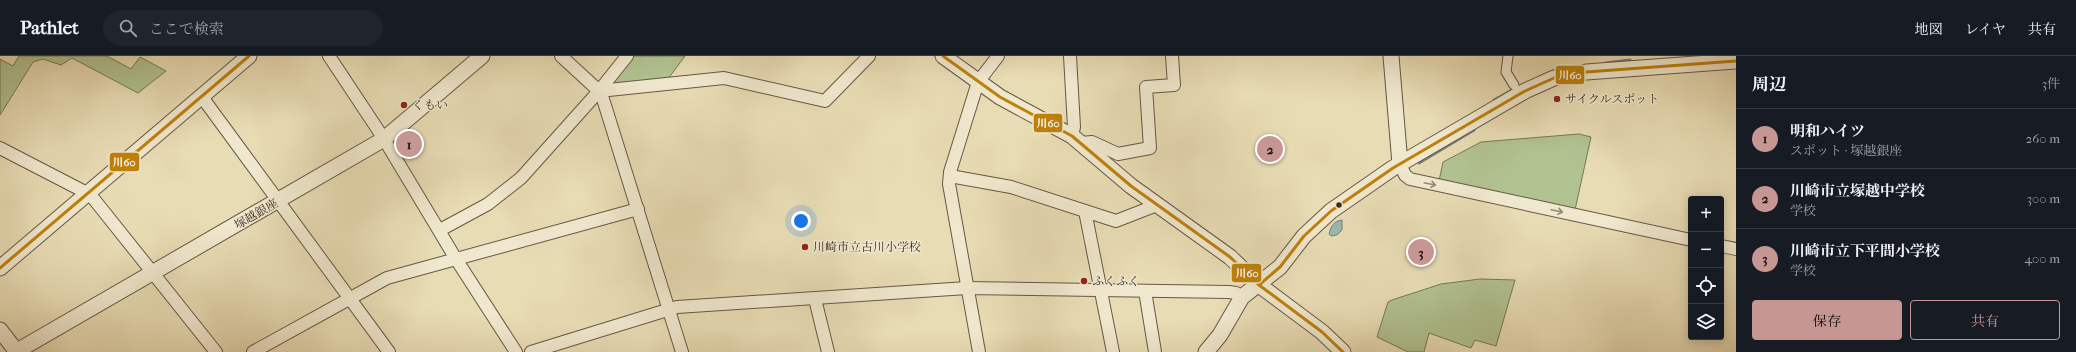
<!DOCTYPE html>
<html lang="ja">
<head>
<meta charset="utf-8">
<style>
	body { margin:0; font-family:"IM FELL French Canon","Noto Serif JP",serif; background:#20242c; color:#f1f3f6 }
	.controls { position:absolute; right:12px; bottom:12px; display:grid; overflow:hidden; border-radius:4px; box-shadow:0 2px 10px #0003 }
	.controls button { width:36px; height:36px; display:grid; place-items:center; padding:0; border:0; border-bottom:1px solid #363941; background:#171b24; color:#f1f3f6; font:20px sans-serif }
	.you { position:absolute; left:801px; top:165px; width:14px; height:14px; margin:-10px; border:3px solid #fff; border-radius:50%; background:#1a73e8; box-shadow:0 0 0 6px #1a73e833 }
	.badge { display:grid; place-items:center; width:26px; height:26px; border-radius:50%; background:#c59692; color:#111; font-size:13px; font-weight:700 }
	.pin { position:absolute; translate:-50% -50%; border:2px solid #fff; box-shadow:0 1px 4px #0006 }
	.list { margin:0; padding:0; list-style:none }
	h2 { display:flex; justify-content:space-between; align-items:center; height:52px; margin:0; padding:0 16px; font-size:17px }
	h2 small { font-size:13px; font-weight:400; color:#9ea1a6 }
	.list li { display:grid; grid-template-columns:26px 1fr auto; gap:12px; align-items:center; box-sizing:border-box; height:60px; padding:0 16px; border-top:1px solid #363941 }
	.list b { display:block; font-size:15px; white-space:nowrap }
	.list p { margin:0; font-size:13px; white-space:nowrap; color:#9ea1a6 }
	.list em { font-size:13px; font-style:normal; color:#9ea1a6 }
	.actions { display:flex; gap:8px; padding:12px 16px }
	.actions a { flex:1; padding:9px 0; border:1px solid #c59692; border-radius:4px; text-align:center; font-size:14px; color:#c59692 }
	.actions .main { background:#c59692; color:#111 }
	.icon { flex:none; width:22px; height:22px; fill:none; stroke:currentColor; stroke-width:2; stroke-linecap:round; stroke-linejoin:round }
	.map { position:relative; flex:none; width:1736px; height:296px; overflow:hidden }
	header { display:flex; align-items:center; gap:24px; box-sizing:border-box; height:56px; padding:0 20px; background:#171b24; border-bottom:1px solid #363941 }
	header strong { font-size:19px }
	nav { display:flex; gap:22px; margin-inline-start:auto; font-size:14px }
	.search { width:280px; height:36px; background:#20242c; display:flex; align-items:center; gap:10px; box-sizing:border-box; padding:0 14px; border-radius:22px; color:#9ea1a6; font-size:15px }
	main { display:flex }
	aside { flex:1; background:#171b24 }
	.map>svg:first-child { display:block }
	.green { fill:#b1c291; stroke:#767758 }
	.water { fill:#97bbaf; stroke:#728276 }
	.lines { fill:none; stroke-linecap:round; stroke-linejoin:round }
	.stream { stroke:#728276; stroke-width:3 }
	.pedestrian-casing { stroke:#665845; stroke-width:11 }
	.minor-casing { stroke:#665845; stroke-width:14 }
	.tertiary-casing { stroke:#665845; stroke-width:17 }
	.pedestrian { stroke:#f0e8ce; stroke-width:9 }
	.minor { stroke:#f0e8ce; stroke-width:12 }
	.tertiary { stroke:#f0e8ce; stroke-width:15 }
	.bus-1-casing { stroke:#f0e8ce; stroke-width:6 }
	.bus-1 { stroke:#be810a; stroke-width:3 }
	.oneway { stroke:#958a77 }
	.poi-dot { fill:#8f2418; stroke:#f0e8ce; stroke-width:1.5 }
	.bus-dot { fill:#3a2c20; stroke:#f0e8ce; stroke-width:1.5 }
	.labels { text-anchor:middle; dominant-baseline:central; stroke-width:3; stroke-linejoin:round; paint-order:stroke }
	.poi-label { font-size:12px; fill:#3a2c20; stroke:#f0e8ce; text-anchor:start }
	.street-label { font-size:12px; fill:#3a2c20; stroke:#f0e8ce }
	.line-badge { stroke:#f0e8ce; stroke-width:1.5 }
	.badge-label { font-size:11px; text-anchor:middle; font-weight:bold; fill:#fff }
</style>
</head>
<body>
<header>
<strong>Pathlet</strong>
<div class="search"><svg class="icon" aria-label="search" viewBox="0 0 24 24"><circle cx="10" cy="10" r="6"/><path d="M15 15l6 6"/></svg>ここで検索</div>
<nav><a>地図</a><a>レイヤ</a><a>共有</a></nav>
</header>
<main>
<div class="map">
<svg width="1736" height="296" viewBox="0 0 1736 296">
	<rect width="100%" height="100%" fill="#e8dcb4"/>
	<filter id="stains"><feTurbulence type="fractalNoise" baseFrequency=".005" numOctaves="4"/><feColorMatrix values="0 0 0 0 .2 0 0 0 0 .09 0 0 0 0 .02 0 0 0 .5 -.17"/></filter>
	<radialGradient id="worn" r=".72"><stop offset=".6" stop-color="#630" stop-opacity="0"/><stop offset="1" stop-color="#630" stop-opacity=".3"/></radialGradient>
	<g class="green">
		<path d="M19,0H107L131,13L140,1L166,15L138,37L72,2L61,9L43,3L33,6L0,59V3L13,10Z"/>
		<path d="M631,0H685L668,23L605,31Z"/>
		<path d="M1579,78L1591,81L1575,154L1439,125L1443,106L1481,86Z"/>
		<path d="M1480,223L1515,224L1496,290L1475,284L1471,292L1429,277L1424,296H1408L1377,281L1388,246L1392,244L1441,228Z"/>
	</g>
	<path class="water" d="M1342,164V174L1337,179L1331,180L1329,178C1331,170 1334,165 1342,164Z"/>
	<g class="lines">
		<g class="stream">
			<path d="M1606,7L1630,4"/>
			<path d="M1553,15L1561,12L1577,10"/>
			<path d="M1494,44L1512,34"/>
			<path d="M1419,107L1474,74"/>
		</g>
		<defs>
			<path id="pedestrian" d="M1508,0L1506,16L1514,29"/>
			<g id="minor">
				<path d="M329,0L384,83L456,203L516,296"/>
				<path d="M561,0L599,35L603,43L682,296"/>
				<path d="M1070,0L1074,71L1072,80"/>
				<path d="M599,35L627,0"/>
				<path d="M202,41L389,296"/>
				<path d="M1081,87L1092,86L1118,98L1150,92L1146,31L1174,29L1172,0"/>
				<path d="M0,92L87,137L93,142L216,296"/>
				<path d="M1400,108L1405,119L1410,123L1691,184"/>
				<path d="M950,120L1011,131L1116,165L1152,151L1154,146"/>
				<path d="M1085,155L1113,296"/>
				<path d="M440,174L488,148L521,122L599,35L724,22L825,45L869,0"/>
				<path d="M1721,190L1736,193"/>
				<path d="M1145,235L1155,296"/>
				<path d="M815,243L828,296"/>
				<path d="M253,296L387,222L638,153"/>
				<path d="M531,296L677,251L967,232L1229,236L1236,237L1242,241"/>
				<path d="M979,296L949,128L950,116L978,26L998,0"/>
			</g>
			<g id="tertiary">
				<path d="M943,0L1000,41L1072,80L1131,130L1230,201L1259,229L1322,276L1343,296"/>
				<path d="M1391,0L1400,108"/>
				<path d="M0,212L249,0"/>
				<path d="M0,274L17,296"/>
				<path d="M17,295L384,83L482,0"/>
				<path d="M1206,296L1220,279L1242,241L1280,211L1304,180L1331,155L1393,112L1525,35L1554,22L1586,16L1736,5"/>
			</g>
		</defs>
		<use href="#pedestrian" class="pedestrian-casing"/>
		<use href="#minor" class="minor-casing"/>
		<use href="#tertiary" class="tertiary-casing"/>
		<use href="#pedestrian" class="pedestrian"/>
		<use href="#minor" class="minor"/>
		<use href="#tertiary" class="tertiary"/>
		<defs>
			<g id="bus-1">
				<path d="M943,0L1000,41L1072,80L1131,130L1230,201L1259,229L1322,276L1343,296"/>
				<path d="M0,212L249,0"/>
				<path d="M1259,229L1280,211L1304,180L1331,155L1393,112L1525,35L1554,22L1586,16L1736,5"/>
			</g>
		</defs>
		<use href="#bus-1" class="bus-1-casing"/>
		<use href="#bus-1" class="bus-1"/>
	</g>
	<defs><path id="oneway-shaft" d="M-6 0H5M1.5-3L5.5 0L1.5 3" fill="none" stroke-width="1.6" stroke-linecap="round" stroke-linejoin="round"/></defs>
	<g class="oneway">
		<use href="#oneway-shaft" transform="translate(1430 128) rotate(12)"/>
		<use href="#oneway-shaft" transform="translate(1557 155) rotate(12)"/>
	</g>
	<g class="poi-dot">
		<circle cx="1557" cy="43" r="4"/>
		<circle cx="404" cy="49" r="4"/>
		<circle cx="805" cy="191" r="4"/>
		<circle cx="1084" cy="225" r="4"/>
	</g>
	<circle class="bus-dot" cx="1339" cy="149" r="3.5"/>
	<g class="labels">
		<g class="poi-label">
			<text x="1565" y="43">サイクルスポット</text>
			<text x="412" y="49">くもい</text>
			<text x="813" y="191">川崎市立古川小学校</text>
			<text x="1092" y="225">ふくふく</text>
		</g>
		<g class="street-label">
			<text transform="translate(256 158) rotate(-30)">塚越銀座</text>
		</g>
	</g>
	<g class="line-badge">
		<rect x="1555" y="9" width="30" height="20" rx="4" fill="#be810a"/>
		<rect x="1033" y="57" width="30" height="20" rx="4" fill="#be810a"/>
		<rect x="109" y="96" width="31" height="20" rx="4" fill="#be810a"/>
		<rect x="1231" y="207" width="31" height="20" rx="4" fill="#be810a"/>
	</g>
	<g class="badge-label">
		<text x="1570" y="23">川60</text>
		<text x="1048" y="71">川60</text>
		<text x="124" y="110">川60</text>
		<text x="1247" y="221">川60</text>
	</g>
	<rect width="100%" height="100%" filter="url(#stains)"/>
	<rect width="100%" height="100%" fill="url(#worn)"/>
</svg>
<div class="controls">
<button>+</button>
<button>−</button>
<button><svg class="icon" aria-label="locate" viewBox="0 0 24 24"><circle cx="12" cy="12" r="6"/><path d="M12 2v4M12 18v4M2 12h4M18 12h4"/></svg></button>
<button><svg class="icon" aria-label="layers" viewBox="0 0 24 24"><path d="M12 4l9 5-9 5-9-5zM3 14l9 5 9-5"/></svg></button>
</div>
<div class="you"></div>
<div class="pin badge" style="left:409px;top:88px">1</div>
<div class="pin badge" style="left:1270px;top:93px">2</div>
<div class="pin badge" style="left:1421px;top:196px">3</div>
</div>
<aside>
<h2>周辺<small>3件</small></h2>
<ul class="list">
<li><span class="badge">1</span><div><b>明和ハイツ</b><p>スポット · 塚越銀座</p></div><em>260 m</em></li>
<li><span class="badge">2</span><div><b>川崎市立塚越中学校</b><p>学校</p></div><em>300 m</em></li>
<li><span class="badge">3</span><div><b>川崎市立下平間小学校</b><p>学校</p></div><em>400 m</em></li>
</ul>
<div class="actions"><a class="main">保存</a><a>共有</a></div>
</aside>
</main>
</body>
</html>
